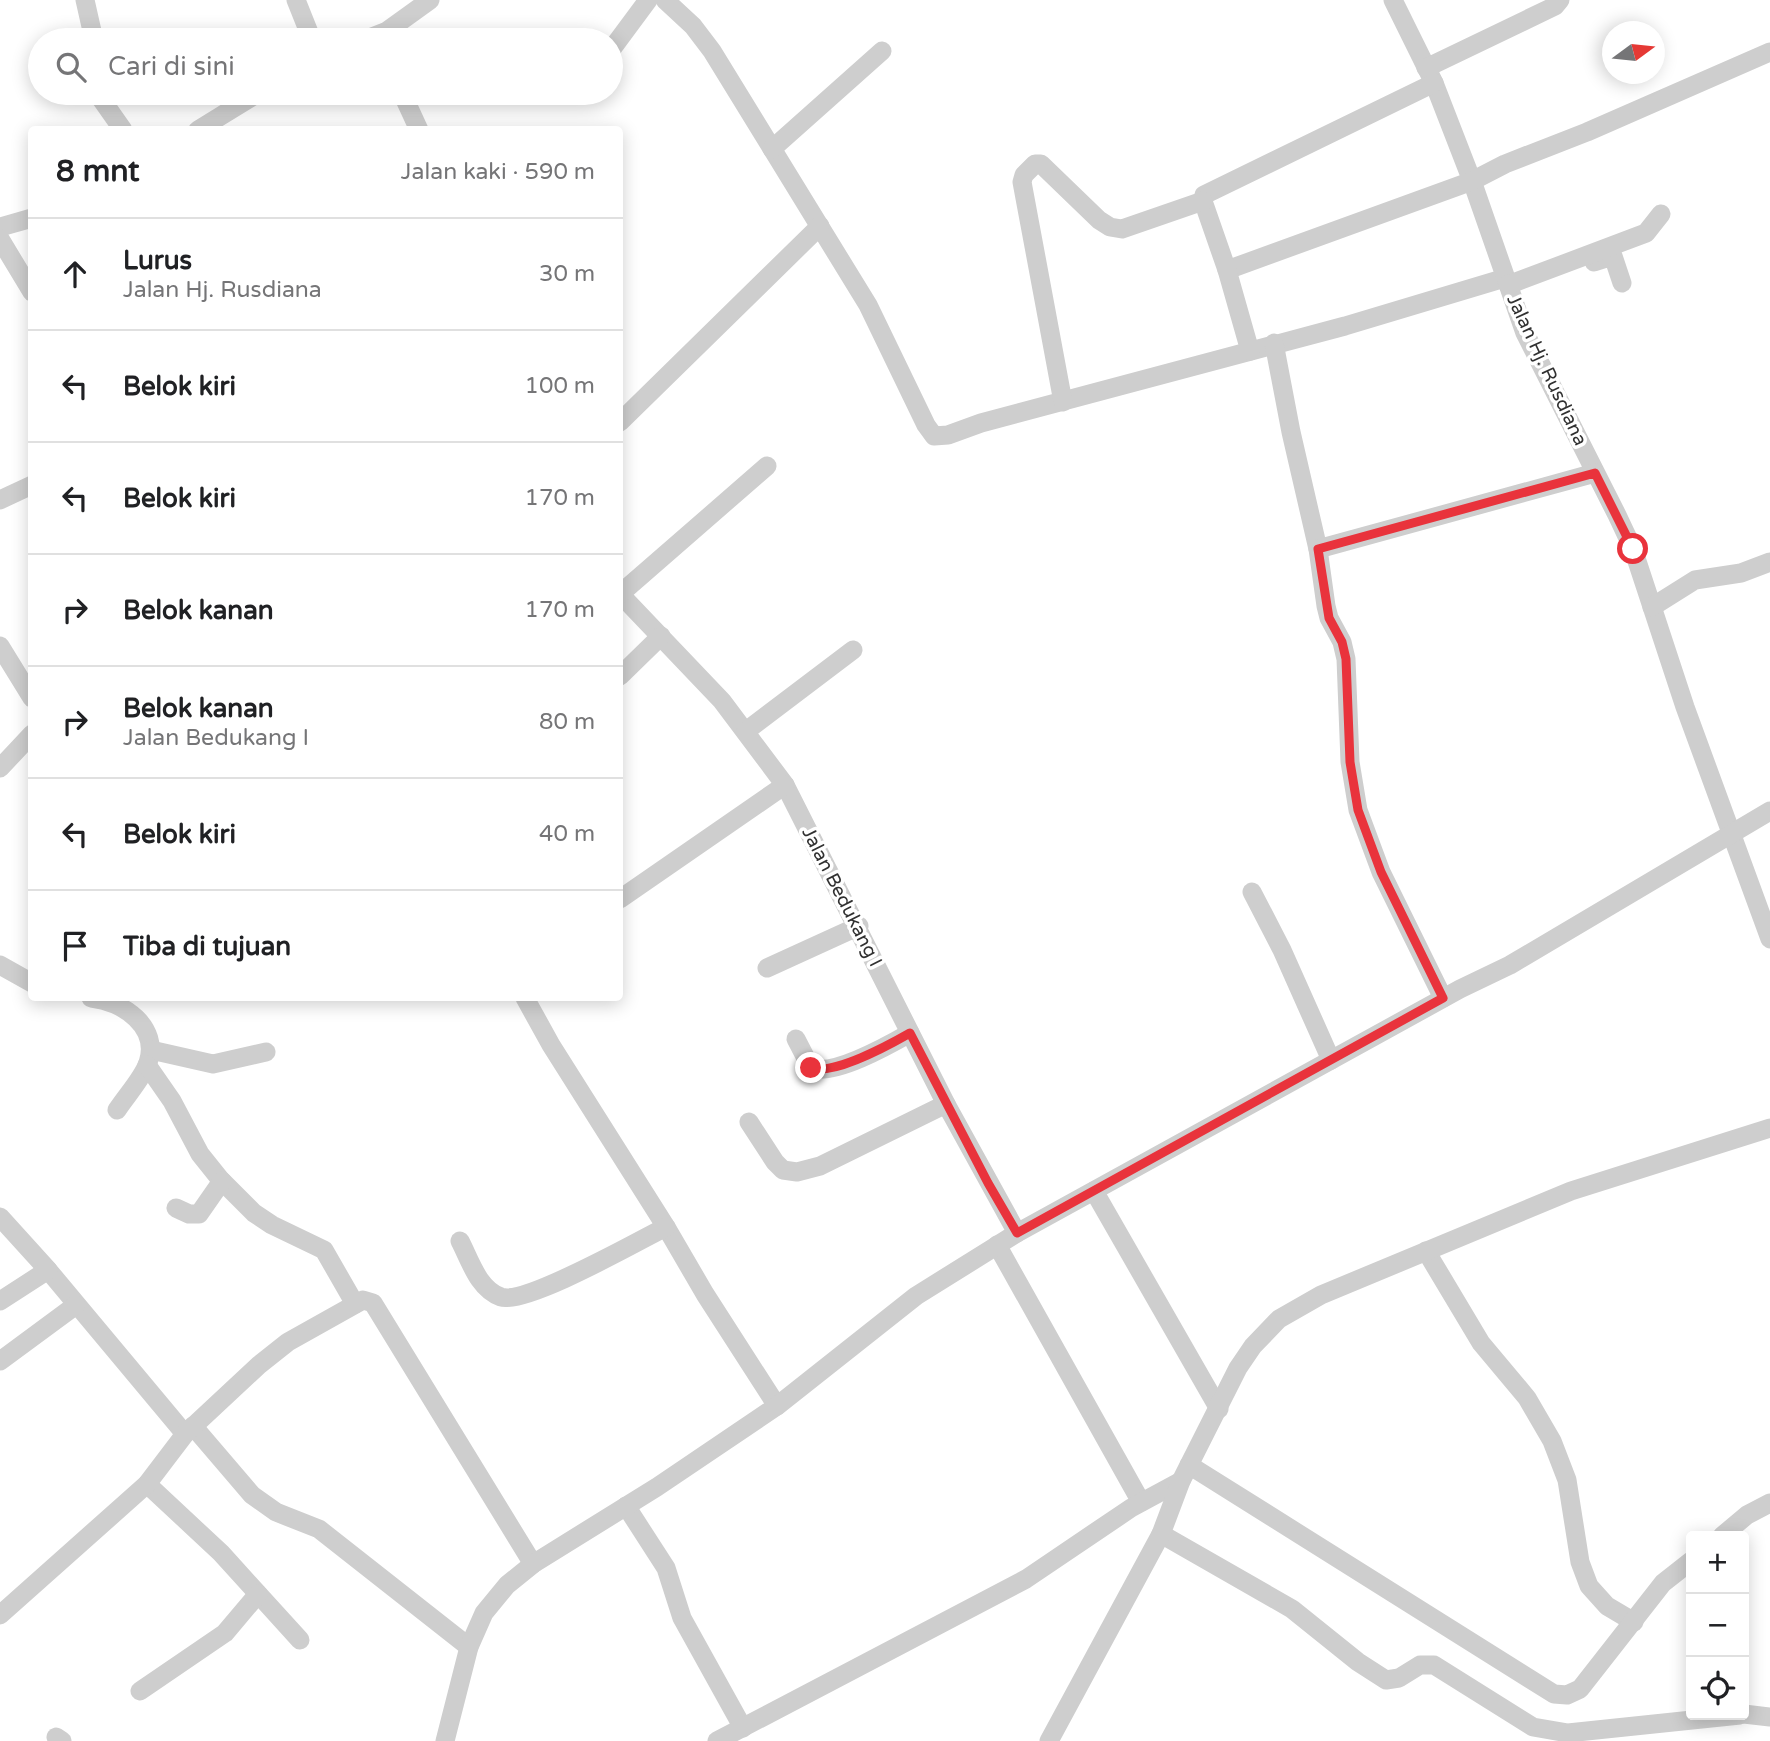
<!DOCTYPE html>
<html lang="id">
<head>
<meta charset="utf-8">
<style>
	body { margin:0; font-family:"Varela Round",sans-serif; background:#f2f2f2; color:#202124 }
	.controls { position:absolute; right:21px; bottom:21px; display:grid; overflow:hidden; border-radius:7px; box-shadow:0 4px 18px #0003 }
	.controls button { width:63px; height:63px; display:grid; place-items:center; padding:0; border:0; border-bottom:2px solid #e0e0e0; background:#fff; color:#202124; font:35px sans-serif }
	.compass { position:absolute; left:1602px; top:21px; width:63px; height:63px; border-radius:50%; background:#fff; box-shadow:0 4px 18px #0003; rotate:75deg }
	.stop { position:absolute; width:21px; height:21px; margin:-16px; border:5px solid #e9333c; border-radius:50%; background:#fff }
	.stop.end { background:#e9333c; border-color:#fff; box-shadow:0 2px 7px #0008 }
	.list { margin:0; padding:0; list-style:none }
	h2 { display:flex; justify-content:space-between; align-items:center; height:91px; margin:0; padding:0 28px; font-size:30px }
	h2 small { font-size:23px; font-weight:400; color:#757577 }
	.list li { display:grid; grid-template-columns:46px 1fr auto; gap:21px; align-items:center; box-sizing:border-box; height:112px; padding:0 28px; border-top:2px solid #e0e0e0 }
	.list b { display:block; font-size:26px; white-space:nowrap }
	.list p { margin:0; font-size:23px; white-space:nowrap; color:#757577 }
	.list em { font-size:23px; font-style:normal; color:#757577 }
	.icon { flex:none; width:38px; height:38px; fill:none; stroke:currentColor; stroke-width:2; stroke-linecap:round; stroke-linejoin:round }
	.map { position:relative; flex:none; width:1770px; height:1741px; overflow:hidden }
	.search { position:absolute; background:#fff; box-shadow:0 4px 18px #0003; left:28px; top:28px; width:595px; height:77px; display:flex; align-items:center; gap:18px; box-sizing:border-box; padding:0 24px; border-radius:38px; color:#757577; font-size:26px }
	.panel { position:absolute; background:#fff; box-shadow:0 4px 18px #0003; left:28px; top:126px; width:595px; height:875px; border-radius:7px }
	.map>svg:first-child { display:block }
	.lines { fill:none; stroke-linecap:round; stroke-linejoin:round }
	.minor { stroke:#cecece; stroke-width:19 }
	.route { stroke:#e9333c; stroke-width:9 }
	.labels { text-anchor:middle; dominant-baseline:central; stroke-width:7; stroke-linejoin:round; paint-order:stroke }
	.street-label { font-size:19px; fill:#313131; stroke:#fff }
</style>
</head>
<body>
<div class="map">
<svg width="1770" height="1741" viewBox="0 0 1770 1741">
	<rect width="100%" height="100%" fill="#fff"/>
	<g class="lines">
		<g class="minor">
			<path d="M85,0L94,40"/>
			<path d="M296,0L312,40"/>
			<path d="M665,0L693,26L712,51L868,305L926,425L934,436L948,435L981,423L1345,326L1505,278"/>
			<path d="M1393,0L1434,83L1472,181L1525,333L1617,515L1633,549L1685,707L1770,939"/>
			<path d="M364,40L387,31L430,0"/>
			<path d="M611,50L648,0"/>
			<path d="M1426,68L1555,6L1560,0"/>
			<path d="M97,93L123,130"/>
			<path d="M402,93L419,130"/>
			<path d="M198,130L258,93"/>
			<path d="M772,149L882,51"/>
			<path d="M0,227L32,218"/>
			<path d="M0,239L32,292"/>
			<path d="M1594,262L1613,256L1622,283"/>
			<path d="M1227,270L1472,181L1505,164L1587,132L1770,52"/>
			<path d="M1508,285L1646,233L1661,214"/>
			<path d="M1274,343L1291,432L1318,549L1326,606L1329,618L1342,642L1346,659L1350,762L1358,810L1381,872L1443,998"/>
			<path d="M1250,351L1227,270L1203,201L1204,195L1434,83"/>
			<path d="M1063,402L1022,182L1024,175L1035,164H1041L1099,220L1110,227L1122,229L1203,201"/>
			<path d="M620,422L820,226"/>
			<path d="M0,500L32,485"/>
			<path d="M1318,549L1595,473"/>
			<path d="M620,594L722,701L785,785L946,1104L1017,1233"/>
			<path d="M620,594L767,466"/>
			<path d="M1652,607L1695,580L1741,573L1770,562"/>
			<path d="M0,646L32,698"/>
			<path d="M620,676L661,636"/>
			<path d="M746,731L853,650"/>
			<path d="M0,768L32,734"/>
			<path d="M1252,892L1282,950L1331,1060"/>
			<path d="M620,899L785,785"/>
			<path d="M0,965L32,983"/>
			<path d="M767,968L859,926"/>
			<path d="M91,998C123,1001 160,1027 148,1063C142,1079 126,1096 117,1110"/>
			<path d="M525,998L551,1045L666,1227L705,1294L777,1406"/>
			<path d="M796,1039L811,1068C834,1076 889,1045 910,1033"/>
			<path d="M151,1050L213,1064L266,1052"/>
			<path d="M147,1065L172,1101L200,1154L220,1179L254,1213L272,1225L324,1250L355,1304"/>
			<path d="M749,1122L775,1162L783,1170L797,1172L820,1166L946,1104"/>
			<path d="M1094,1191L1219,1409"/>
			<path d="M176,1208L189,1214H199L222,1181"/>
			<path d="M0,1217L48,1270L185,1434"/>
			<path d="M460,1241C470,1260 478,1289 501,1297C526,1305 638,1241 666,1227"/>
			<path d="M997,1245L1141,1502"/>
			<path d="M1426,1251L1481,1343L1527,1398L1552,1441L1567,1480L1580,1562L1589,1586L1607,1606L1634,1622"/>
			<path d="M0,1301L48,1270"/>
			<path d="M0,1361L76,1305"/>
			<path d="M193,1426L252,1495L276,1512L319,1529L469,1647"/>
			<path d="M1189,1465L1554,1694L1567,1695L1580,1689L1663,1583L1691,1561"/>
			<path d="M147,1484L221,1553L300,1640"/>
			<path d="M626,1506L666,1568L682,1618L743,1728"/>
			<path d="M1161,1534L1292,1609L1358,1662L1386,1680L1399,1678L1420,1665H1434L1533,1727L1568,1733L1740,1715"/>
			<path d="M1722,1536L1747,1515L1770,1503"/>
			<path d="M0,1615L147,1484L185,1434L259,1365L288,1342L363,1300L373,1303L533,1564"/>
			<path d="M140,1691L225,1633L258,1594"/>
			<path d="M1744,1714L1770,1717"/>
			<path d="M56,1737L62,1741"/>
			<path d="M445,1741L469,1647L484,1613L507,1585L533,1564L657,1487L777,1406L916,1296L1017,1233L1460,989L1510,965L1770,811"/>
			<path d="M717,1741L1026,1579L1131,1508L1181,1481"/>
			<path d="M1049,1741L1161,1534L1181,1481L1238,1368L1253,1346L1279,1319L1321,1295L1571,1191L1770,1128"/>
		</g>
	</g>
	<g class="lines">
		<path class="route" d="M811,1068C834,1075 889,1045 910,1033L988,1183L1017,1233L1443,998L1381,872L1358,810L1350,762L1346,659L1342,642L1329,618L1318,549L1595,473L1633,549"/>
	</g>
	<g class="labels">
		<g class="street-label">
			<text transform="translate(1547 370) rotate(65)">Jalan Hj. Rusdiana</text>
			<text transform="translate(842 897) rotate(63)">Jalan Bedukang I</text>
		</g>
	</g>
</svg>
<div class="controls">
<button>+</button>
<button>−</button>
<button><svg class="icon" aria-label="locate" viewBox="0 0 24 24"><circle cx="12" cy="12" r="6"/><path d="M12 2v4M12 18v4M2 12h4M18 12h4"/></svg></button>
</div>
<svg class="compass" viewBox="-18 -18 36 36"><path d="M0-13l5 13h-10z" fill="#e53935"/><path d="M0 13l5-13h-10z" fill="#757577"/></svg>
<div class="stop" style="left:1633px;top:549px"></div>
<div class="stop end" style="left:811px;top:1068px"></div>
<div class="search"><svg class="icon" aria-label="search" viewBox="0 0 24 24"><circle cx="10" cy="10" r="6"/><path d="M15 15l6 6"/></svg>Cari di sini</div>
<section class="panel">
<h2>8 mnt<small>Jalan kaki · 590 m</small></h2>
<ul class="list">
<li><svg class="icon" aria-label="ahead" viewBox="0 0 24 24"><path d="M12 20V5M6 11l6-6 6 6"/></svg><div><b>Lurus</b><p>Jalan Hj. Rusdiana</p></div><em>30 m</em></li>
<li><svg class="icon" aria-label="left" viewBox="0 0 24 24"><path d="M17 20v-9H6M10 6l-5 5 5 5"/></svg><div><b>Belok kiri</b></div><em>100 m</em></li>
<li><svg class="icon" aria-label="left" viewBox="0 0 24 24"><path d="M17 20v-9H6M10 6l-5 5 5 5"/></svg><div><b>Belok kiri</b></div><em>170 m</em></li>
<li><svg class="icon" aria-label="right" viewBox="0 0 24 24"><path d="M7 20v-9h11M14 6l5 5-5 5"/></svg><div><b>Belok kanan</b></div><em>170 m</em></li>
<li><svg class="icon" aria-label="right" viewBox="0 0 24 24"><path d="M7 20v-9h11M14 6l5 5-5 5"/></svg><div><b>Belok kanan</b><p>Jalan Bedukang I</p></div><em>80 m</em></li>
<li><svg class="icon" aria-label="left" viewBox="0 0 24 24"><path d="M17 20v-9H6M10 6l-5 5 5 5"/></svg><div><b>Belok kiri</b></div><em>40 m</em></li>
<li><svg class="icon" aria-label="arrive" viewBox="0 0 24 24"><path d="M6 21V4h12l-3 4 3 4H6"/></svg><div><b>Tiba di tujuan</b></div></li>
</ul>
</section>
</div>
</body>
</html>
